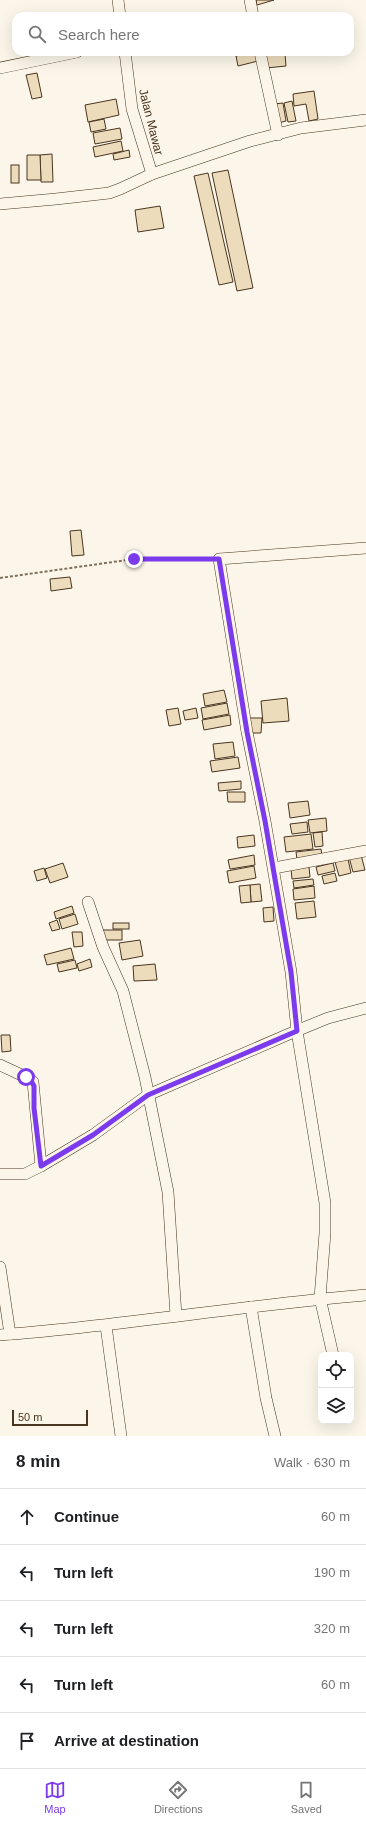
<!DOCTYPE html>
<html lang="en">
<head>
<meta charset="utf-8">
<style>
	body { margin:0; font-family:Helvetica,sans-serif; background:#f2f2f2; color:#202124 }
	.controls { position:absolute; right:12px; bottom:12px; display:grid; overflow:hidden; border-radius:8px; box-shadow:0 4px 16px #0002 }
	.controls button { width:36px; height:36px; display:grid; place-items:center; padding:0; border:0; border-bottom:1px solid #e0e0e0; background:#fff; color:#202124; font:20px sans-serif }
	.scale { position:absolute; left:12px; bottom:10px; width:76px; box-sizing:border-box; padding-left:4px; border:2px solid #4a3520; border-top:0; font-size:11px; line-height:14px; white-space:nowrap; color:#4a3520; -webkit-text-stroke:3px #fbf6e9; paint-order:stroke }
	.stop { position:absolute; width:12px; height:12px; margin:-9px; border:3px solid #7c3aed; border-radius:50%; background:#fff }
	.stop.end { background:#7c3aed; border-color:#fff; box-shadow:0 1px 4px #0008 }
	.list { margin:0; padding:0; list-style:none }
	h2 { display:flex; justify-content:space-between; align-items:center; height:52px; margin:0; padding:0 16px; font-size:17px }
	h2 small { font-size:13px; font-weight:400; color:#757577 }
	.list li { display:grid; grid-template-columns:26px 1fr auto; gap:12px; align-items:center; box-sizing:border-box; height:56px; padding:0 16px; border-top:1px solid #e0e0e0 }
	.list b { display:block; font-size:15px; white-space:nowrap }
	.list em { font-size:13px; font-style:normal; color:#757577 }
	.icon { flex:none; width:22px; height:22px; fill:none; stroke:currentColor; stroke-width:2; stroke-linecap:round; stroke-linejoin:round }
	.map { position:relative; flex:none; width:366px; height:1436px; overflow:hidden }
	.search { position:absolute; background:#fff; box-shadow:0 4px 16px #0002; left:12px; right:12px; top:12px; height:44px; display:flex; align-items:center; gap:10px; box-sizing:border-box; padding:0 14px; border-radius:12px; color:#757577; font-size:15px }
	.sheet { height:332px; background:#fff }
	nav { display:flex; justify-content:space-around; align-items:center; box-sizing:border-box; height:56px; border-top:1px solid #e0e0e0; background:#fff; font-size:11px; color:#757577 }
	nav a { display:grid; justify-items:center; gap:2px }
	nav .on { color:#7c3aed }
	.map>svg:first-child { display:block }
	.building { fill:#ecdcbc; stroke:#4a3520 }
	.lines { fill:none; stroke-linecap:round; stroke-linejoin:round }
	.minor-casing { stroke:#4a3520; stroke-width:12 }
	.path { stroke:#7f6f5c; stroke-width:2; stroke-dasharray:3 2; stroke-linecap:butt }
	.minor { stroke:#fbf6e9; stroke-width:11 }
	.route { stroke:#7c3aed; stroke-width:5 }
	.labels { text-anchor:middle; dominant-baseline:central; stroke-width:3; stroke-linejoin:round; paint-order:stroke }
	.street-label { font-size:12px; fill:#4a3520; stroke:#fbf6e9 }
</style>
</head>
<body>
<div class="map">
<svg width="366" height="1436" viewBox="0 0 366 1436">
	<rect width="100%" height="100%" fill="#fbf6e9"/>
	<g class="building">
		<path d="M256,0H274L257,5Z"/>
		<path d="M235,52H256L236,56Z"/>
		<path d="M256,52L258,61L238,66L236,56Z"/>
		<path d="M285,54L286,66L266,68L265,55Z"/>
		<path d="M37,73L42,97L32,99L26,75Z"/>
		<path d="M314,91L318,119L309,121L306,104L294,106L293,94Z"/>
		<path d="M116,99L119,115L88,122L85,105Z"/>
		<path d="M292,101L296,121L288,122L284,103Z"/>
		<path d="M283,103L286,121L278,123L274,104Z"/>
		<path d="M104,119L106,129L91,132L89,122Z"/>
		<path d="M120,128L122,139L95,144L93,133Z"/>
		<path d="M121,141L123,151L95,157L93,147Z"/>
		<path d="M129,150L130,157L114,160L113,154Z"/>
		<path d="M52,154L53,182H41L40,155Z"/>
		<path d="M27,155H40L41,180H27Z"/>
		<rect x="11" y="165" width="8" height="18"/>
		<path d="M228,170L253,288L237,291L212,173Z"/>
		<path d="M208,173L233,282L219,285L194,176Z"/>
		<path d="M160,206L164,228L138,232L135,210Z"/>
		<path d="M81,530L84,555L72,556L70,531Z"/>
		<path d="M70,577L72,588L51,591L50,579Z"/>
		<path d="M224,690L227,702L205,706L203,694Z"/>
		<path d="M287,698L289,721L263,723L261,701Z"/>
		<path d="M227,703L229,714L203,719L201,708Z"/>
		<path d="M178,708L181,724L169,726L166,710Z"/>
		<path d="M196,708L198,718L185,720L183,711Z"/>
		<path d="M230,715L231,725L204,730L202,720Z"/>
		<path d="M250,718H262L261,733H250Z"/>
		<path d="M233,742L235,756L215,759L213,744Z"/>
		<path d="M238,757L240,768L212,772L210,761Z"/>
		<path d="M241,781V789L219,791L218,783Z"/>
		<path d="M227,792H245V802H228Z"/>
		<path d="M308,801L310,815L290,818L288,803Z"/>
		<path d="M326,818L327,831L310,833L308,820Z"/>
		<path d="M307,822L308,832L292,834L290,824Z"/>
		<path d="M322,832L323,846L315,847L313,833Z"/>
		<path d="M311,834L313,849L286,852L284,837Z"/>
		<path d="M254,835L255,846L238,848L237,837Z"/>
		<path d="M321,849L322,856L297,859L296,852Z"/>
		<path d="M254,855L255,865L230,869L228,860Z"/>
		<path d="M361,855L365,870L353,872L349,857Z"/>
		<path d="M348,859L351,873L339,876L335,862Z"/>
		<path d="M63,863L68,877L50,883L45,869Z"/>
		<path d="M333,863L335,871L318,875L316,867Z"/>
		<path d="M254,866L256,878L229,883L227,871Z"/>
		<path d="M309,867L310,877L292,879L291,869Z"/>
		<path d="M44,868L47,878L37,881L34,871Z"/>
		<path d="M335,873L337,881L324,884L322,876Z"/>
		<path d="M313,879L314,885L294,888L293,881Z"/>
		<path d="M260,884L262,901L251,902L250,885Z"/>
		<path d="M250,885L251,902L241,903L239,886Z"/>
		<path d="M314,886L315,898L294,900L293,889Z"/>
		<path d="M314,901L316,917L297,919L295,903Z"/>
		<path d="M72,906L74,913L56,919L54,912Z"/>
		<path d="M273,907L274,921L264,922L263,908Z"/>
		<path d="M75,914L78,924L62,929L59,919Z"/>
		<path d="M57,920L60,929L52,931L49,923Z"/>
		<rect x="113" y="923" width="16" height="6"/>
		<rect x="102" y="930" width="20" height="10"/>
		<path d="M72,932H82L83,946L74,947Z"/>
		<path d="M140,940L143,956L122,960L119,943Z"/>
		<path d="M71,948L74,959L47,965L44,955Z"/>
		<path d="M90,959L92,967L79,971L77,964Z"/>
		<path d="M75,960L77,968L59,972L57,964Z"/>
		<path d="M155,964L157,980L134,981L133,966Z"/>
		<path d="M1,1035H10L11,1051L2,1052Z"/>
	</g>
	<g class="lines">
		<defs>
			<g id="minor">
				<path d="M118,0L120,16"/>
				<path d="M250,0L253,16"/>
				<path d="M125,52L132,109L152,174"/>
				<path d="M260,52L278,135"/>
				<path d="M0,68L77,52"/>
				<path d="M0,204L56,199L109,193L120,189L152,174L250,141L301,128L366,120"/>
				<path d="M274,868L366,851"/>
				<path d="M88,902L103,947L123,991L145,1077L168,1192L176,1316"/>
				<path d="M0,1065L30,1079L33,1082L41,1166"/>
				<path d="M0,1174H25L41,1166L93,1135L148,1095L289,1034L328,1018L366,1008"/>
				<path d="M0,1267L10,1334"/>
				<path d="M251,1307L266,1398L275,1436"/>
				<path d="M106,1326L121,1436"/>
				<path d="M0,1335C123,1326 244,1305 366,1295"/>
				<path d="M333,1355L320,1298L325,1233V1203L297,1031L291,972L265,821L247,732L219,559L366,548"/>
			</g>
		</defs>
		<use href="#minor" class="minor-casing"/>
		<path class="path" d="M0,578L134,559H209"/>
		<use href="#minor" class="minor"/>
	</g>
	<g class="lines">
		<path class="route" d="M26,1077L30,1079L34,1086V1108L41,1166L93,1135L148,1095L297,1031L291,972L265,821L247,732L219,559H134"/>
	</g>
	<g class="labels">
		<g class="street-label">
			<text transform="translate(151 122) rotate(76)">Jalan Mawar</text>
		</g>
	</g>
</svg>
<div class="controls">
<button><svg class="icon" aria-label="locate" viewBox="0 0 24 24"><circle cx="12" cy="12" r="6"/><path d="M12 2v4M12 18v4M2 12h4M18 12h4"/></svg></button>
<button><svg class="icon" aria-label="layers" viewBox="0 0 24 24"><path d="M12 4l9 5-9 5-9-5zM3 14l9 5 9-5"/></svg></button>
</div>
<div class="scale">50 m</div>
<div class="stop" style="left:26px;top:1077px"></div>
<div class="stop end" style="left:134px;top:559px"></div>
<div class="search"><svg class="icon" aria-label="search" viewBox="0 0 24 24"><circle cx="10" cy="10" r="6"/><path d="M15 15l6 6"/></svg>Search here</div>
</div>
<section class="sheet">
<h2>8 min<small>Walk · 630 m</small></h2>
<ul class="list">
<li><svg class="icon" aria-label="ahead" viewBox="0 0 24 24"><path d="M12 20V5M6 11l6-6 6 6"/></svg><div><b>Continue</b></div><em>60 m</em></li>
<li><svg class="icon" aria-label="left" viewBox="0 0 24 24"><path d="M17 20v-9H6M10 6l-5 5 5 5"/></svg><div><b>Turn left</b></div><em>190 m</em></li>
<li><svg class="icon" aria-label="left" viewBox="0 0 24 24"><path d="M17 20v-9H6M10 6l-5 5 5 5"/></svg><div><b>Turn left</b></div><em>320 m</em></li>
<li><svg class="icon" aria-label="left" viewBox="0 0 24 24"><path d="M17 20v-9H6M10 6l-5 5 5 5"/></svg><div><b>Turn left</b></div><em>60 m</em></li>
<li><svg class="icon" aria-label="arrive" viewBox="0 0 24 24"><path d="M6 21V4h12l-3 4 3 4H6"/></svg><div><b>Arrive at destination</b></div></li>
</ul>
</section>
<nav>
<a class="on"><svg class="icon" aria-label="map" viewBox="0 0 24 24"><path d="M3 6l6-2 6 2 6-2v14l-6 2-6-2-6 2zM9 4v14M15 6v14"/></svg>Map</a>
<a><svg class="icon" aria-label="directions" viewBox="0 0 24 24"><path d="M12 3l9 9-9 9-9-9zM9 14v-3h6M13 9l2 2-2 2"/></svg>Directions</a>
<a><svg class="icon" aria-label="saved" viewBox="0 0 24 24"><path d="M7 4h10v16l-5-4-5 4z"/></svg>Saved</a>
</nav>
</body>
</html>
